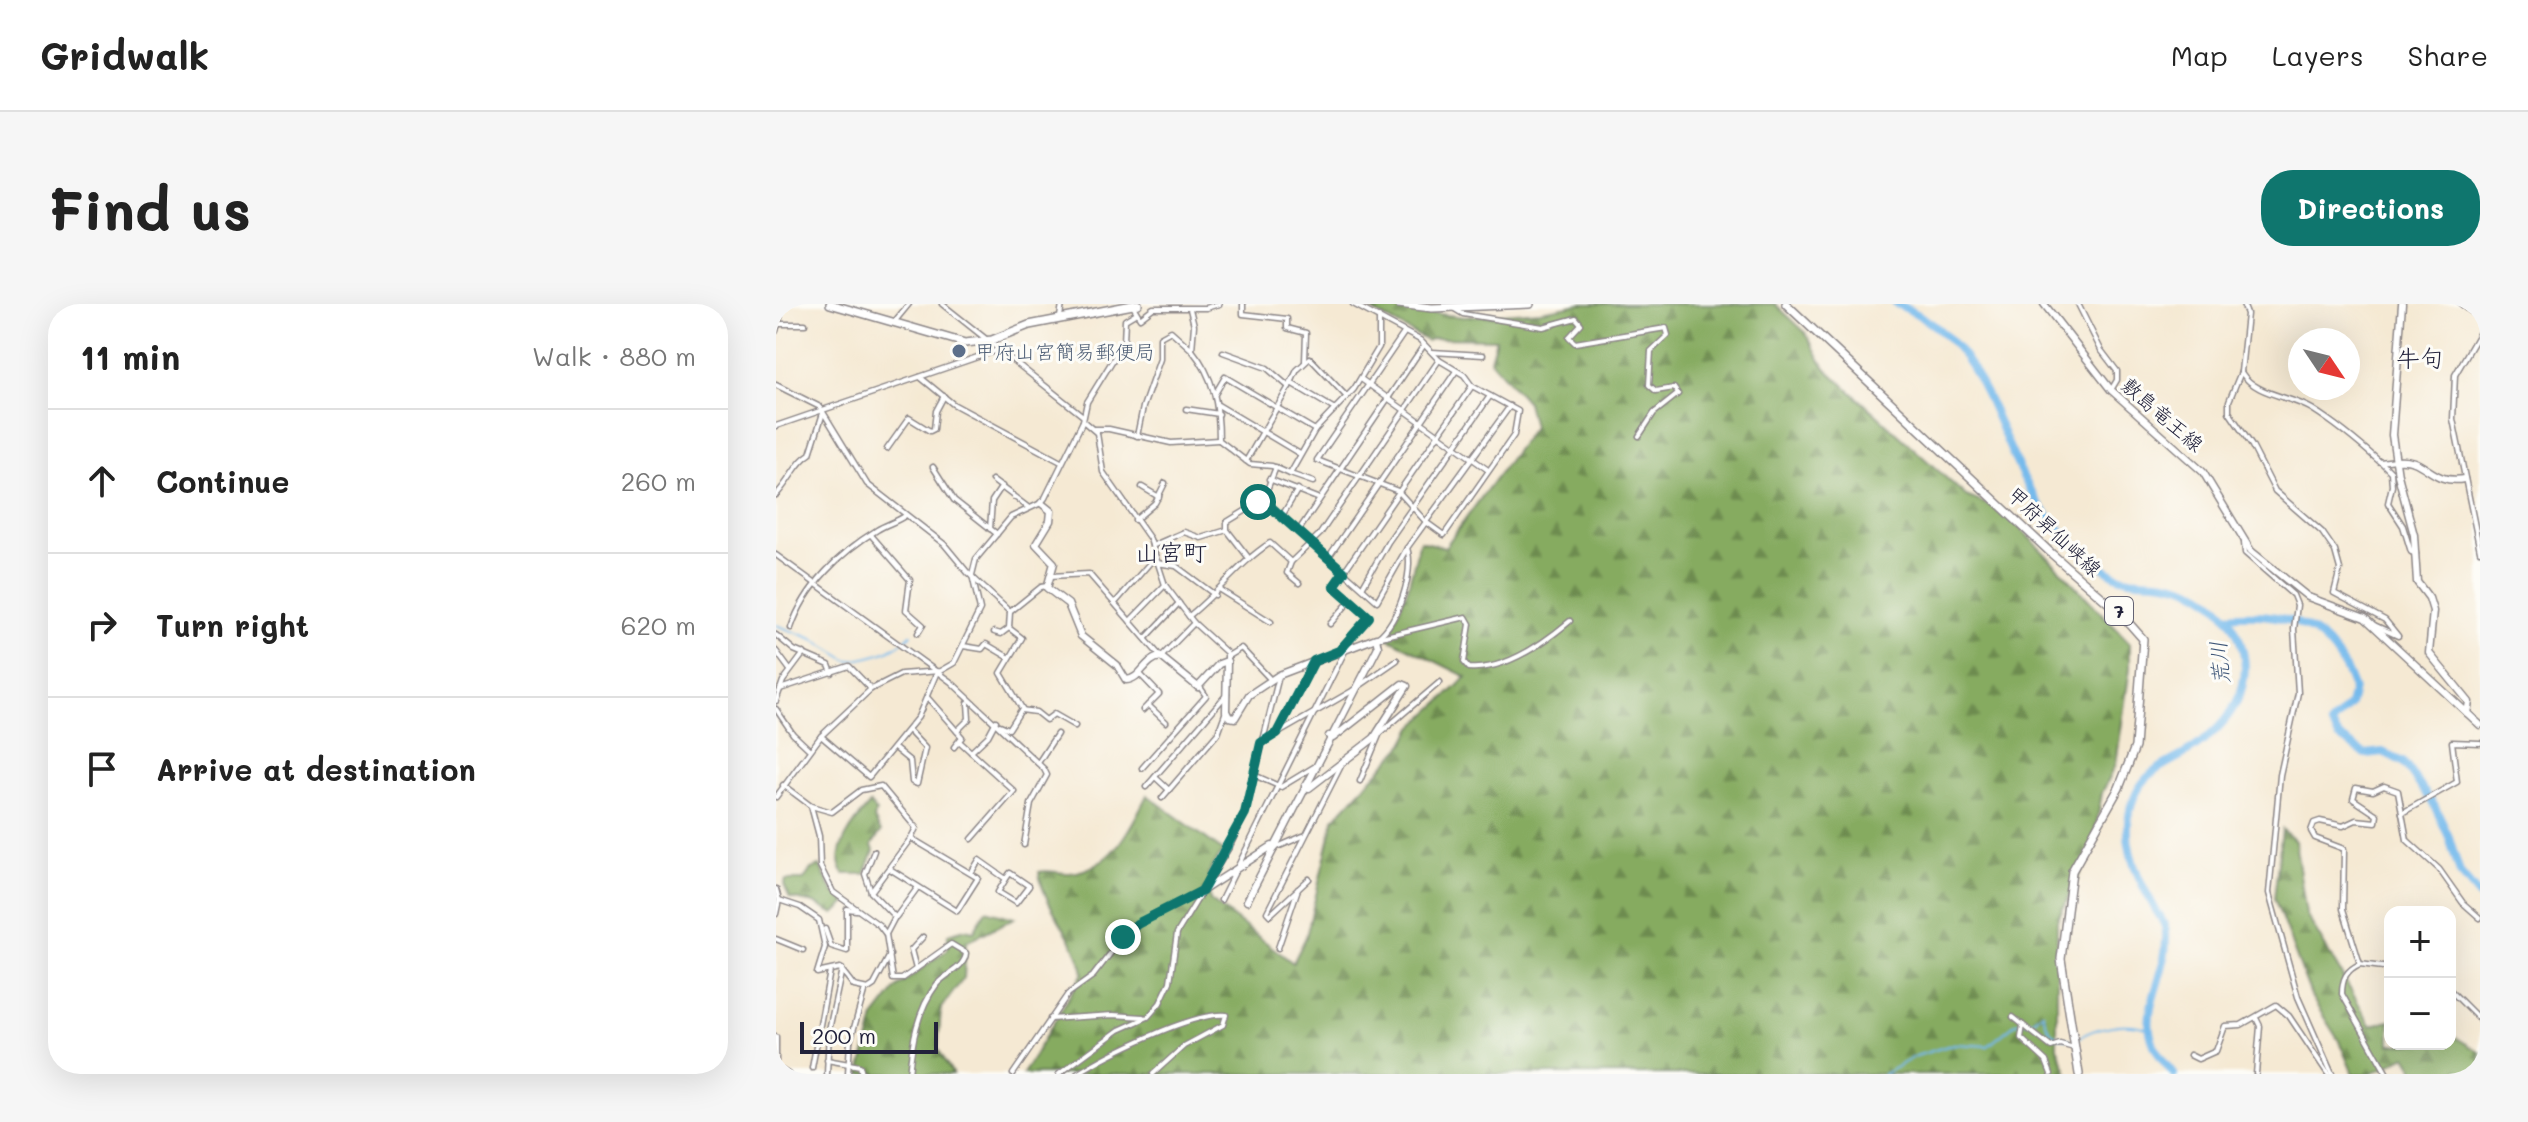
<!DOCTYPE html>
<html lang="en">
<head>
<meta charset="utf-8">
<style>
	body { margin:0; font-family:Mali,"Klee One",sans-serif; background:#f6f6f6; color:#222 }
	.controls { position:absolute; right:24px; bottom:24px; display:grid; overflow:hidden; border-radius:16px; box-shadow:0 8px 32px #0002 }
	.controls button { width:72px; height:72px; display:grid; place-items:center; padding:0; border:0; border-bottom:2px solid #e0e0e0; background:#fff; color:#222; font:40px sans-serif }
	.compass { position:absolute; left:1512px; top:24px; width:72px; height:72px; border-radius:50%; background:#fff; box-shadow:0 8px 32px #0002; rotate:125deg }
	.scale { position:absolute; left:24px; bottom:20px; width:138px; box-sizing:border-box; padding-left:8px; border:4px solid #22223b; border-top:0; font-size:22px; line-height:28px; white-space:nowrap; color:#22223b; -webkit-text-stroke:6px #fdfcf7; paint-order:stroke }
	.stop { position:absolute; width:24px; height:24px; margin:-18px; border:6px solid #0f766e; border-radius:50%; background:#fff }
	.stop.end { background:#0f766e; border-color:#fff; box-shadow:0 2px 8px #0008 }
	.list { margin:0; padding:0; list-style:none }
	h2 { display:flex; justify-content:space-between; align-items:center; height:104px; margin:0; padding:0 32px; font-size:34px }
	h2 small { font-size:26px; font-weight:400; color:#767676 }
	.list li { display:grid; grid-template-columns:52px 1fr auto; gap:24px; align-items:center; box-sizing:border-box; height:144px; padding:0 32px; border-top:2px solid #e0e0e0 }
	.list b { display:block; font-size:30px; white-space:nowrap }
	.list em { font-size:26px; font-style:normal; color:#767676 }
	.icon { flex:none; width:44px; height:44px; fill:none; stroke:currentColor; stroke-width:2; stroke-linecap:round; stroke-linejoin:round }
	.map { position:relative; flex:none; width:1704px; height:770px; overflow:hidden; border-radius:32px }
	header { display:flex; align-items:center; gap:48px; box-sizing:border-box; height:112px; padding:0 40px; background:#fff; border-bottom:2px solid #e0e0e0 }
	header strong { font-size:38px }
	nav { display:flex; gap:44px; margin-inline-start:auto; font-size:28px }
	.intro { display:flex; align-items:center; justify-content:space-between; box-sizing:border-box; height:192px; padding:0 48px }
	h1 { margin:0; font-size:56px }
	.button { padding:20px 36px; border-radius:32px; background:#0f766e; color:#fff; font-size:28px; font-weight:700 }
	main { display:flex; gap:48px; padding:0 48px }
	aside { flex:1; background:#fff; border-radius:32px; box-shadow:0 8px 32px #0002 }
	.map>svg:first-child { display:block }
	.forest { fill:url(#forest-firs); stroke:#54664e; stroke-width:2 }
	.lines { fill:none; stroke-linecap:round; stroke-linejoin:round }
	.stream { stroke:#75baec; stroke-width:2 }
	.river { stroke:#75baec; stroke-width:8 }
	.street-casing { stroke:#8c8687; stroke-width:7 }
	.secondary-casing { stroke:#8c8687; stroke-width:9 }
	.primary-casing { stroke:#8c8687; stroke-width:10 }
	.street { stroke:#fff; stroke-width:4 }
	.secondary { stroke:#fff; stroke-width:6 }
	.primary { stroke:#fff; stroke-width:7 }
	.route { stroke:#0f766e; stroke-width:10 }
	.service-dot { fill:#5c6f8a; stroke:#fdfcf7; stroke-width:3 }
	.labels { text-anchor:middle; dominant-baseline:central; stroke-width:6; stroke-linejoin:round; paint-order:stroke }
	.shield { fill:#fdfcf7; stroke:#646373; stroke-width:2 }
	.shield-label { font-size:18px; font-weight:bold; fill:#22223b }
	.service-label { font-size:20px; fill:#4e5e75; stroke:#fdfcf7; text-anchor:start }
	.street-label { font-size:20px; fill:#22223b; stroke:#fdfcf7 }
	.water-label { font-size:22px; font-style:italic; fill:#3f5779; stroke:#fdfcf7 }
	.quarter-label { font-size:24px; fill:#22223b; stroke:#fdfcf7 }
</style>
</head>
<body>
<header>
<strong>Gridwalk</strong>
<nav><a>Map</a><a>Layers</a><a>Share</a></nav>
</header>
<div class="intro"><h1>Find us</h1><a class="button">Directions</a></div>
<main>
<aside>
<h2>11 min<small>Walk · 880 m</small></h2>
<ul class="list">
<li><svg class="icon" aria-label="ahead" viewBox="0 0 24 24"><path d="M12 20V5M6 11l6-6 6 6"/></svg><div><b>Continue</b></div><em>260 m</em></li>
<li><svg class="icon" aria-label="right" viewBox="0 0 24 24"><path d="M7 20v-9h11M14 6l5 5-5 5"/></svg><div><b>Turn right</b></div><em>620 m</em></li>
<li><svg class="icon" aria-label="arrive" viewBox="0 0 24 24"><path d="M6 21V4h12l-3 4 3 4H6"/></svg><div><b>Arrive at destination</b></div></li>
</ul>
</aside>
<div class="map">
<svg width="1704" height="770" viewBox="0 0 1704 770">
	<defs>
		<pattern id="forest-firs" width="22" height="20" patternUnits="userSpaceOnUse" patternTransform="scale(2)"><rect width="22" height="20" fill="#86ab60"/><path d="M5 1l3.5 6h-7zM16 11l3.5 6h-7z" fill="#6d8b50"/></pattern>
	</defs>
	<rect width="100%" height="100%" fill="#fdfcf7"/>
	<filter id="ink" filterUnits="userSpaceOnUse"><feTurbulence type="fractalNoise" baseFrequency=".0125" numOctaves="2"/><feDisplacementMap in="SourceGraphic" scale="16" xChannelSelector="R" yChannelSelector="G"/><feConvolveMatrix kernelMatrix="1 2 1 2 8 2 1 2 1" color-interpolation-filters="sRGB"/></filter>
	<filter id="wash" filterUnits="userSpaceOnUse"><feTurbulence type="fractalNoise" baseFrequency=".006" numOctaves="4" result="noise"/><feDisplacementMap in="SourceGraphic" scale="32" xChannelSelector="R" yChannelSelector="G"/><feGaussianBlur stdDeviation="1.8" result="paint"/><feColorMatrix in="noise" values="0 0 0 0 0 0 0 0 0 0 0 0 0 0 0 0 0 1.4 0 .05"/><feComposite in="paint" operator="in"/></filter>
	<g filter="url(#wash)">
		<rect width="100%" height="100%" fill="#f5e9d3"/>
		<g class="forest">
			<path d="M584,0H611L631,6L688,13L764,7L805,0H999L1029,28L1049,64L1190,192L1228,207L1354,339V364L1340,460L1326,489L1316,545L1281,617V743L1292,770H247L307,669C300,631 268,605 263,568C274,565 283,570 294,569C336,565 354,525 371,491L447,547L432,570L434,596L517,659L530,633L558,515L628,440L637,423L691,373L612,334L632,283L644,237L669,243L757,123L751,98L714,56L720,35L658,34L651,37Z"/>
			<path d="M94,500L100,507L98,515L105,528L96,541L98,547L89,570H68C52,549 80,516 94,500Z"/>
			<path d="M1506,525L1519,537L1530,610L1595,721L1614,717V740H1674V730L1704,748V770H1641L1630,752L1595,770H1577L1563,737L1536,694L1498,594Z"/>
			<path d="M44,562L57,588L70,599L58,610L38,599L14,594L8,581L10,576H28L35,565Z"/>
			<path d="M210,606L238,614L190,638L188,674L165,704L162,745L177,770H84L98,714L122,683L172,645V630L189,625L198,627Z"/>
		</g>
		<g class="lines">
			<g class="stream">
				<path d="M0,321L37,335L73,357C97,353 118,349 135,330"/>
				<path d="M1301,735C1318,723 1351,716 1372,725"/>
				<path d="M1108,770L1140,752L1178,740L1212,742L1240,719L1257,717L1267,708C1270,724 1276,735 1294,735"/>
			</g>
			<g class="river">
				<path d="M1120,0C1212,36 1215,126 1261,197C1276,220 1319,264 1345,273C1357,277 1370,276 1381,277C1419,280 1451,300 1464,337C1480,382 1454,419 1418,444C1395,460 1371,464 1359,492C1342,530 1358,568 1377,601C1381,609 1390,619 1390,628C1393,688 1346,715 1398,770"/>
				<path d="M1451,312C1513,305 1556,324 1578,385L1574,401L1555,420L1563,433L1589,450L1607,448L1627,458L1658,501L1673,533L1684,569L1704,593"/>
			</g>
		</g>
	</g>
	<g filter="url(#ink)">
		<g class="lines">
			<defs>
				<g id="street">
					<path d="M166,0L307,112"/>
					<path d="M467,0V10L511,15V24L530,29L529,57"/>
					<path d="M577,0L644,36L663,56L688,71L696,82L742,107L738,131L668,231L650,218L622,187L541,156L628,29"/>
					<path d="M1302,0L1325,46L1341,67V76L1335,86"/>
					<path d="M1467,0L1471,10L1465,68L1453,97V108L1476,142L1499,187L1546,228L1559,247L1564,265L1558,289L1609,316L1622,332L1598,321"/>
					<path d="M1685,0L1704,14"/>
					<path d="M357,2L364,14L377,4H430L443,0"/>
					<path d="M677,4L687,10L767,23L800,14L805,20L793,33L799,39L890,24L892,31L875,47L873,81L880,87L898,84L902,90L878,109L863,132"/>
					<path d="M414,5L418,21L416,46C438,73 443,101 443,136L474,160L496,162L514,170L539,126L578,85L603,43V13"/>
					<path d="M284,13L286,0"/>
					<path d="M119,17L133,0"/>
					<path d="M0,20H29"/>
					<path d="M0,27L8,0"/>
					<path d="M1704,28L1679,71L1677,115L1704,247"/>
					<path d="M447,48L491,64L513,83"/>
					<path d="M656,48L707,51"/>
					<path d="M1465,68C1480,92 1513,91 1536,105C1560,120 1583,139 1604,158L1620,156"/>
					<path d="M144,73L177,100L285,158"/>
					<path d="M585,75L712,166"/>
					<path d="M515,79L521,66L534,54L569,91"/>
					<path d="M0,81L44,103L91,180L168,240L192,269L234,308L265,283L271,282"/>
					<path d="M439,90L449,73L539,126"/>
					<path d="M442,101L524,150"/>
					<path d="M410,105L443,110"/>
					<path d="M307,117L321,129L327,168L374,235L389,281L418,319L451,349V357"/>
					<path d="M0,122L225,45"/>
					<path d="M318,125H333L395,139L442,136"/>
					<path d="M361,132L367,103L384,55V33L395,27L416,46"/>
					<path d="M111,145L133,114L154,127L158,125L160,107L168,92"/>
					<path d="M470,157L515,79L557,104"/>
					<path d="M1606,159L1615,168L1616,182L1612,199L1627,222L1635,248L1640,250"/>
					<path d="M157,163L178,196L221,230"/>
					<path d="M500,163L487,196L601,297L631,244L734,102"/>
					<path d="M514,170L537,178"/>
					<path d="M493,175L541,194"/>
					<path d="M216,176L253,204"/>
					<path d="M366,183L383,193"/>
					<path d="M0,191C13,178 21,157 34,150L47,109"/>
					<path d="M506,212L522,185"/>
					<path d="M359,216L379,199L389,179"/>
					<path d="M214,225L216,197L226,182"/>
					<path d="M523,226L648,41"/>
					<path d="M95,231L134,276L130,306L147,321L142,329"/>
					<path d="M1468,239L1469,249L1517,291L1521,301L1518,325L1522,389L1504,471L1493,589L1522,693L1556,770"/>
					<path d="M376,242L408,228L425,234L451,226"/>
					<path d="M0,251L175,378L268,465L271,471L255,500L248,541"/>
					<path d="M472,253L451,226V218L487,196"/>
					<path d="M552,254L680,67"/>
					<path d="M381,259L400,262L439,291"/>
					<path d="M274,272L313,270L385,353L418,319"/>
					<path d="M523,279L511,269L515,258L544,230L663,56"/>
					<path d="M587,282L612,238L714,92"/>
					<path d="M444,286L495,318"/>
					<path d="M339,299L379,253"/>
					<path d="M413,312C442,289 463,259 494,239L515,258"/>
					<path d="M354,317L389,281"/>
					<path d="M554,320L574,297"/>
					<path d="M15,324C29,282 65,248 101,226C110,220 121,218 130,211"/>
					<path d="M233,324L246,334L225,369L247,406"/>
					<path d="M218,328L225,330L233,324L234,308"/>
					<path d="M0,331L18,346L53,361L56,369"/>
					<path d="M602,333C622,319 639,267 631,244"/>
					<path d="M370,334L403,299"/>
					<path d="M601,334L690,313L694,320L688,358L693,364C729,367 768,339 794,317"/>
					<path d="M187,342L206,345L210,340L232,353"/>
					<path d="M564,346L593,313L558,282L696,82"/>
					<path d="M0,347L14,366"/>
					<path d="M452,352L465,344L495,376"/>
					<path d="M363,369L383,390L367,406"/>
					<path d="M4,385L73,362L95,385"/>
					<path d="M151,393L186,433L178,443"/>
					<path d="M0,397L7,377L28,349"/>
					<path d="M372,401L390,418"/>
					<path d="M0,405L17,430L34,446"/>
					<path d="M224,421L233,425L245,406L260,408L270,416L278,410L299,422"/>
					<path d="M181,427L193,415L192,399"/>
					<path d="M501,429L537,359"/>
					<path d="M602,431L664,378"/>
					<path d="M45,432L93,473L142,413L161,368"/>
					<path d="M184,438L238,487L196,535"/>
					<path d="M487,438L576,387L621,356"/>
					<path d="M118,444L134,457L136,478L141,480L149,444L132,426"/>
					<path d="M195,448L212,432L220,417"/>
					<path d="M262,459L281,430"/>
					<path d="M366,464L430,392L424,383"/>
					<path d="M478,471L505,483L538,463"/>
					<path d="M379,473L393,486"/>
					<path d="M584,477L604,429"/>
					<path d="M7,481L35,502L43,532L44,562L57,588L103,621L110,630L117,675H126L175,640L190,649C189,664 170,669 161,680C141,706 136,739 133,770"/>
					<path d="M370,483L451,390"/>
					<path d="M0,493L45,432L95,385L125,370L164,367L178,359L204,306L196,271L200,255L235,213L265,199L269,194L307,117L311,98L348,38L349,16L359,10"/>
					<path d="M386,494L442,429L450,407"/>
					<path d="M35,502L56,508L85,486L105,482L140,524L135,534"/>
					<path d="M1626,509L1681,478L1676,438L1704,439"/>
					<path d="M499,544L527,532"/>
					<path d="M195,569L203,556L230,575L222,588L240,599L253,582L234,569L230,575"/>
					<path d="M0,585L3,596L0,610"/>
					<path d="M95,588L89,570L98,547"/>
					<path d="M3,596L24,603L43,616L49,643L41,669L64,664L78,682L92,685L98,681L114,651"/>
					<path d="M445,596L569,347"/>
					<path d="M494,611L491,608L566,460"/>
					<path d="M494,611L533,575"/>
					<path d="M120,613L142,583"/>
					<path d="M49,625L55,642L71,647V605L80,606"/>
					<path d="M110,630L119,613L95,588L135,534L202,574L181,607L114,565"/>
					<path d="M0,635L27,646"/>
					<path d="M502,644L522,585"/>
					<path d="M1584,660L1567,605L1568,545L1539,534L1535,527L1538,519L1544,517L1567,522L1580,516L1600,518L1601,511L1577,495L1580,484L1597,487L1608,482L1622,487L1631,536L1663,565L1687,599L1704,614"/>
					<path d="M140,665L135,646L147,633"/>
					<path d="M1674,686L1704,716"/>
					<path d="M1237,713L1247,721"/>
					<path d="M1480,714L1484,722L1480,770"/>
					<path d="M274,715L337,711L368,713"/>
					<path d="M0,733V757"/>
					<path d="M1414,751L1422,755L1440,747L1449,722L1465,721L1500,701L1513,712L1552,770"/>
					<path d="M51,756L84,762L86,770"/>
					<path d="M0,763L12,770"/>
					<path d="M36,764L54,667"/>
					<path d="M51,770L53,726L66,665"/>
					<path d="M72,770L74,738L89,685"/>
					<path d="M237,770L292,690L317,672L347,633L361,620L423,588"/>
					<path d="M283,770L343,726L372,713L384,699L394,678L401,629L454,542L469,509L503,372"/>
					<path d="M301,770C330,751 416,708 450,711L447,721L408,742L377,770"/>
					<path d="M1275,770L1270,757L1245,734L1247,721L1275,743L1284,740L1298,744"/>
					<path d="M1611,770L1566,690C1566,675 1570,666 1584,660L1614,664"/>
				</g>
				<g id="secondary">
					<path d="M1268,0L1335,86L1427,168L1475,247L1532,293L1589,314L1704,421"/>
					<path d="M1626,0L1616,131L1622,171L1638,231L1641,278L1653,294L1657,307L1653,349L1693,398L1691,409"/>
					<path d="M1620,156C1650,152 1654,181 1688,175"/>
					<path d="M265,199L275,207L274,217L260,240L278,259L271,284L292,300L305,332L341,361L350,376C366,375 368,355 385,353L422,383L443,360L451,357L450,407L453,413L459,414L473,391L503,371L600,334L602,343L471,597"/>
					<path d="M529,482L533,484L598,434L631,382L626,380L557,434L553,432"/>
					<path d="M426,587L496,542L499,544"/>
				</g>
				<g id="primary">
					<path d="M54,0L189,39L216,36L253,21L362,0"/>
					<path d="M622,0L656,4L754,0"/>
					<path d="M1010,0L1276,250L1344,309L1367,335L1359,443L1343,484L1296,567L1285,655L1303,770"/>
				</g>
			</defs>
			<use href="#street" class="street-casing"/>
			<use href="#secondary" class="secondary-casing"/>
			<use href="#primary" class="primary-casing"/>
			<use href="#street" class="street"/>
			<use href="#secondary" class="secondary"/>
			<use href="#primary" class="primary"/>
		</g>
	</g>
	<g class="lines" filter="url(#ink)">
		<path class="route" d="M347,633L361,620L426,587L469,509L485,439L501,429L538,357L563,347L593,313L558,282L568,268L487,196L482,198"/>
	</g>
	<circle class="service-dot" cx="183" cy="47" r="8"/>
	<g class="labels">
		<rect class="shield" x="1329" y="293" width="28" height="28" rx="6"/>
		<g class="shield-label">
			<text x="1343" y="307">7</text>
		</g>
		<g class="service-label">
			<text x="199" y="47">甲府山宮簡易郵便局</text>
		</g>
		<g class="street-label">
			<text transform="translate(1387 110) rotate(41)">敷島竜王線</text>
			<text transform="translate(1279 227) rotate(43)">甲府昇仙峡線</text>
		</g>
		<g class="water-label">
			<text transform="translate(1443 359) rotate(-95)">荒川</text>
		</g>
		<g class="quarter-label">
			<text x="1644" y="53">牛句</text>
			<text x="395" y="247">山宮町</text>
		</g>
	</g>
</svg>
<div class="controls">
<button>+</button>
<button>−</button>
</div>
<svg class="compass" viewBox="-18 -18 36 36"><path d="M0-13l5 13h-10z" fill="#e53935"/><path d="M0 13l5-13h-10z" fill="#767676"/></svg>
<div class="scale">200 m</div>
<div class="stop" style="left:482px;top:198px"></div>
<div class="stop end" style="left:347px;top:633px"></div>
</div>
</main>
</body>
</html>
